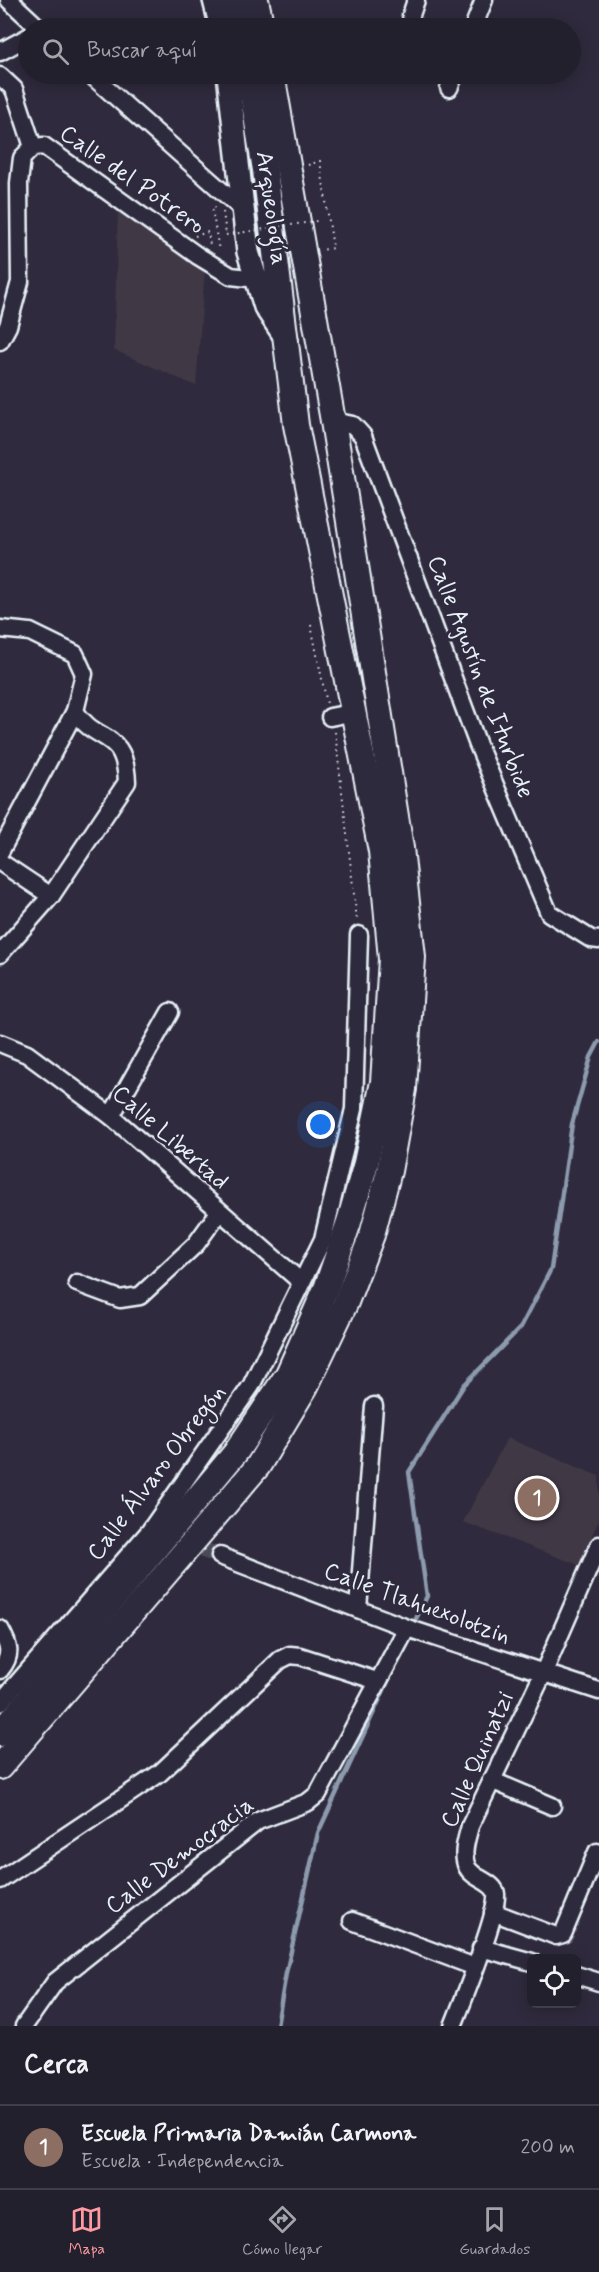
<!DOCTYPE html>
<html lang="es">
<head>
<meta charset="utf-8">
<style>
	body { margin:0; font-family:Mynerve,sans-serif; background:#2f2d3a; color:#f1f3f6 }
	.controls { position:absolute; right:18px; bottom:18px; display:grid; overflow:hidden; border-radius:9px; box-shadow:0 3px 15px #0003 }
	.controls button { width:54px; height:54px; display:grid; place-items:center; padding:0; border:0; border-bottom:2px solid #403e4a; background:#23202e; color:#f1f3f6; font:30px sans-serif }
	.you { position:absolute; left:321px; top:1125px; width:21px; height:21px; margin:-15px; border:4px solid #fff; border-radius:50%; background:#1a73e8; box-shadow:0 0 0 9px #1a73e833 }
	.badge { display:grid; place-items:center; width:39px; height:39px; border-radius:50%; background:#ff9aa2; color:#fff; font-size:20px; font-weight:700 }
	.pin { position:absolute; translate:-50% -50%; border:3px solid #fff; box-shadow:0 2px 6px #0006 }
	.list { margin:0; padding:0; list-style:none }
	h2 { display:flex; justify-content:space-between; align-items:center; height:78px; margin:0; padding:0 24px; font-size:26px }
	h2 small { font-size:20px; font-weight:400; color:#a3a3aa }
	.list li { display:grid; grid-template-columns:39px 1fr auto; gap:18px; align-items:center; box-sizing:border-box; height:84px; padding:0 24px; border-top:2px solid #403e4a }
	.list b { display:block; font-size:22px; white-space:nowrap }
	.list p { margin:0; font-size:20px; white-space:nowrap; color:#a3a3aa }
	.list em { font-size:20px; font-style:normal; color:#a3a3aa }
	.icon { flex:none; width:33px; height:33px; fill:none; stroke:currentColor; stroke-width:2; stroke-linecap:round; stroke-linejoin:round }
	.map { position:relative; flex:none; width:599px; height:2026px; overflow:hidden }
	.search { position:absolute; background:#23202e; box-shadow:0 3px 15px #0003; left:18px; right:18px; top:18px; height:66px; display:flex; align-items:center; gap:15px; box-sizing:border-box; padding:0 21px; border-radius:33px; color:#a3a3aa; font-size:22px }
	.sheet { height:162px; background:#23202e }
	nav { display:flex; justify-content:space-around; align-items:center; box-sizing:border-box; height:84px; border-top:2px solid #403e4a; background:#23202e; font-size:16px; color:#a3a3aa }
	nav a { display:grid; justify-items:center; gap:3px }
	nav .on { color:#ff9aa2 }
	.map>svg:first-child { display:block }
	.built { fill:#403944 }
	.lines { fill:none; stroke-linecap:round; stroke-linejoin:round }
	.stream { stroke:#8d9bae; stroke-width:4.5 }
	.minor-tunnel { stroke:#4b4859; stroke-width:16; stroke-dasharray:16 8; stroke-linecap:butt }
	.minor-casing { stroke:#e8f1f8; stroke-width:21 }
	.major-casing { stroke:#e8f1f8; stroke-width:26 }
	.highway-casing { stroke:#e8f1f8; stroke-width:28 }
	.path { stroke:#e8f1f8; stroke-width:2; stroke-dasharray:1.5 4.5; stroke-linecap:butt }
	.minor { stroke:#2f2a3d; stroke-width:16 }
	.major { stroke:#2f2a3d; stroke-width:21 }
	.highway { stroke:#2f2a3d; stroke-width:24 }
	.path-bridge { stroke:#e8f1f8; stroke-width:2; stroke-dasharray:1.5 4.5; stroke-linecap:butt }
	.labels { text-anchor:middle; dominant-baseline:central; stroke-width:6; stroke-linejoin:round; paint-order:stroke }
	.street-label { font-size:24px; fill:#e8f1f8; stroke:#2f2a3d }
</style>
</head>
<body>
<div class="map">
<svg width="599" height="2026" viewBox="0 0 599 2026">
	<rect width="100%" height="100%" fill="#2f2a3d"/>
	<filter id="ink" filterUnits="userSpaceOnUse"><feTurbulence type="fractalNoise" baseFrequency=".0167" numOctaves="2"/><feDisplacementMap in="SourceGraphic" scale="12" xChannelSelector="R" yChannelSelector="G"/><feConvolveMatrix kernelMatrix="1 2 1 2 8 2 1 2 1" color-interpolation-filters="sRGB"/></filter>
	<g filter="url(#ink)">
		<g class="built">
			<path d="M118,208L205,268L196,386L114,350Z"/>
			<path d="M507,1438L599,1476V1520L579,1565L463,1522Z"/>
		</g>
		<g class="lines">
			<g class="stream">
				<path d="M413,1625L427,1596L409,1472L464,1385L521,1327L551,1269L572,1124L591,1057L599,1042"/>
				<path d="M277,2026L286,1973L318,1833L390,1677"/>
			</g>
			<path class="minor-tunnel" d="M156,1533L220,1556"/>
			<defs>
				<g id="minor">
					<path d="M9,0L39,28"/>
					<path d="M411,15L416,0"/>
					<path d="M473,28L484,0"/>
					<path d="M0,52L28,37"/>
					<path d="M90,74L242,209"/>
					<path d="M0,76L14,89L33,147"/>
					<path d="M449,88L455,74"/>
					<path d="M0,341L8,326L20,282L19,183L22,158L33,147L44,146L198,256L231,276L265,280"/>
					<path d="M333,421L353,425L363,436L478,745L549,913L591,939L599,940"/>
					<path d="M0,629L30,632L75,654L84,674L75,711C96,745 125,728 127,782L51,896L0,954"/>
					<path d="M330,717L355,712"/>
					<path d="M0,852L75,711"/>
					<path d="M0,862L51,896"/>
					<path d="M0,1043L27,1054L111,1116L300,1281"/>
					<path d="M111,1116L170,1012"/>
					<path d="M77,1283L120,1299L140,1296L196,1244L219,1212"/>
					<path d="M220,1556L407,1628L599,1691"/>
					<path d="M358,1609L374,1406"/>
					<path d="M0,1629C9,1645 13,1655 0,1670"/>
					<path d="M0,1703L149,1532L251,1386L323,1239L354,1109L359,935"/>
					<path d="M491,1780L552,1806"/>
					<path d="M0,1880L160,1773L280,1660L290,1655L300,1656L377,1681"/>
					<path d="M493,1912L556,1936L563,1934L597,1852"/>
					<path d="M352,1921L475,1967"/>
					<path d="M481,1948L532,1962"/>
					<path d="M576,1975L599,1982"/>
					<path d="M24,2026L55,1982L258,1821L308,1802L318,1794L407,1628"/>
					<path d="M453,2026C462,2003 498,1915 496,1894C495,1882 473,1879 467,1867C461,1854 467,1838 470,1826L543,1674L599,1545"/>
				</g>
				<g id="major">
					<path d="M214,0L221,28"/>
					<path d="M228,74L248,252L265,307L287,340"/>
				</g>
				<g id="highway">
					<path d="M235,0L241,28"/>
					<path d="M256,0L262,28"/>
					<path d="M0,1734L236,1452L288,1374L327,1286L349,1222L366,1163L383,1082L391,959L381,851L296,425L265,170L249,74"/>
					<path d="M0,1767L258,1466L306,1386L346,1302L372,1235L389,1171L404,1089L413,957L401,848L333,421L272,74"/>
				</g>
			</defs>
			<use href="#minor" class="minor-casing"/>
			<use href="#major" class="major-casing"/>
			<use href="#highway" class="highway-casing"/>
			<g class="path">
				<path d="M308,165L320,161L333,248L321,250"/>
				<path d="M216,207L212,208L219,251"/>
				<path d="M223,212L226,235"/>
				<path d="M195,236L208,232L210,245"/>
				<path d="M311,625L327,704"/>
				<path d="M335,732L357,920"/>
			</g>
			<use href="#minor" class="minor"/>
			<use href="#major" class="major"/>
			<use href="#highway" class="highway"/>
			<path class="path-bridge" d="M226,235L317,221"/>
		</g>
	</g>
	<g class="labels">
		<g class="street-label">
			<text transform="translate(132 180) rotate(35)">Calle del Potrero</text>
			<text transform="translate(271 208) rotate(82)">Arqueología</text>
			<text transform="translate(480 677) rotate(69)">Calle Agustín de Iturbide</text>
			<text transform="translate(170 1138) rotate(41)">Calle Libertad</text>
			<text transform="translate(157 1473) rotate(-53)">Calle Álvaro Obregón</text>
			<text transform="translate(417 1604) rotate(20)">Calle Tlahuexolotzin</text>
			<text transform="translate(478 1760) rotate(-66)">Calle Quinatzi</text>
			<text transform="translate(180 1856) rotate(-37)">Calle Democracia</text>
		</g>
	</g>
</svg>
<div class="controls">
<button><svg class="icon" aria-label="locate" viewBox="0 0 24 24"><circle cx="12" cy="12" r="6"/><path d="M12 2v4M12 18v4M2 12h4M18 12h4"/></svg></button>
</div>
<div class="you"></div>
<div class="pin badge" style="left:537px;top:1498px;background:#8d6e63">1</div>
<div class="search"><svg class="icon" aria-label="search" viewBox="0 0 24 24"><circle cx="10" cy="10" r="6"/><path d="M15 15l6 6"/></svg>Buscar aquí</div>
</div>
<section class="sheet">
<h2>Cerca<small></small></h2>
<ul class="list">
<li><span class="badge" style="background:#8d6e63">1</span><div><b>Escuela Primaria Damián Carmona</b><p>Escuela · Independencia</p></div><em>200 m</em></li>
</ul>
</section>
<nav>
<a class="on"><svg class="icon" aria-label="map" viewBox="0 0 24 24"><path d="M3 6l6-2 6 2 6-2v14l-6 2-6-2-6 2zM9 4v14M15 6v14"/></svg>Mapa</a>
<a><svg class="icon" aria-label="directions" viewBox="0 0 24 24"><path d="M12 3l9 9-9 9-9-9zM9 14v-3h6M13 9l2 2-2 2"/></svg>Cómo llegar</a>
<a><svg class="icon" aria-label="saved" viewBox="0 0 24 24"><path d="M7 4h10v16l-5-4-5 4z"/></svg>Guardados</a>
</nav>
</body>
</html>
